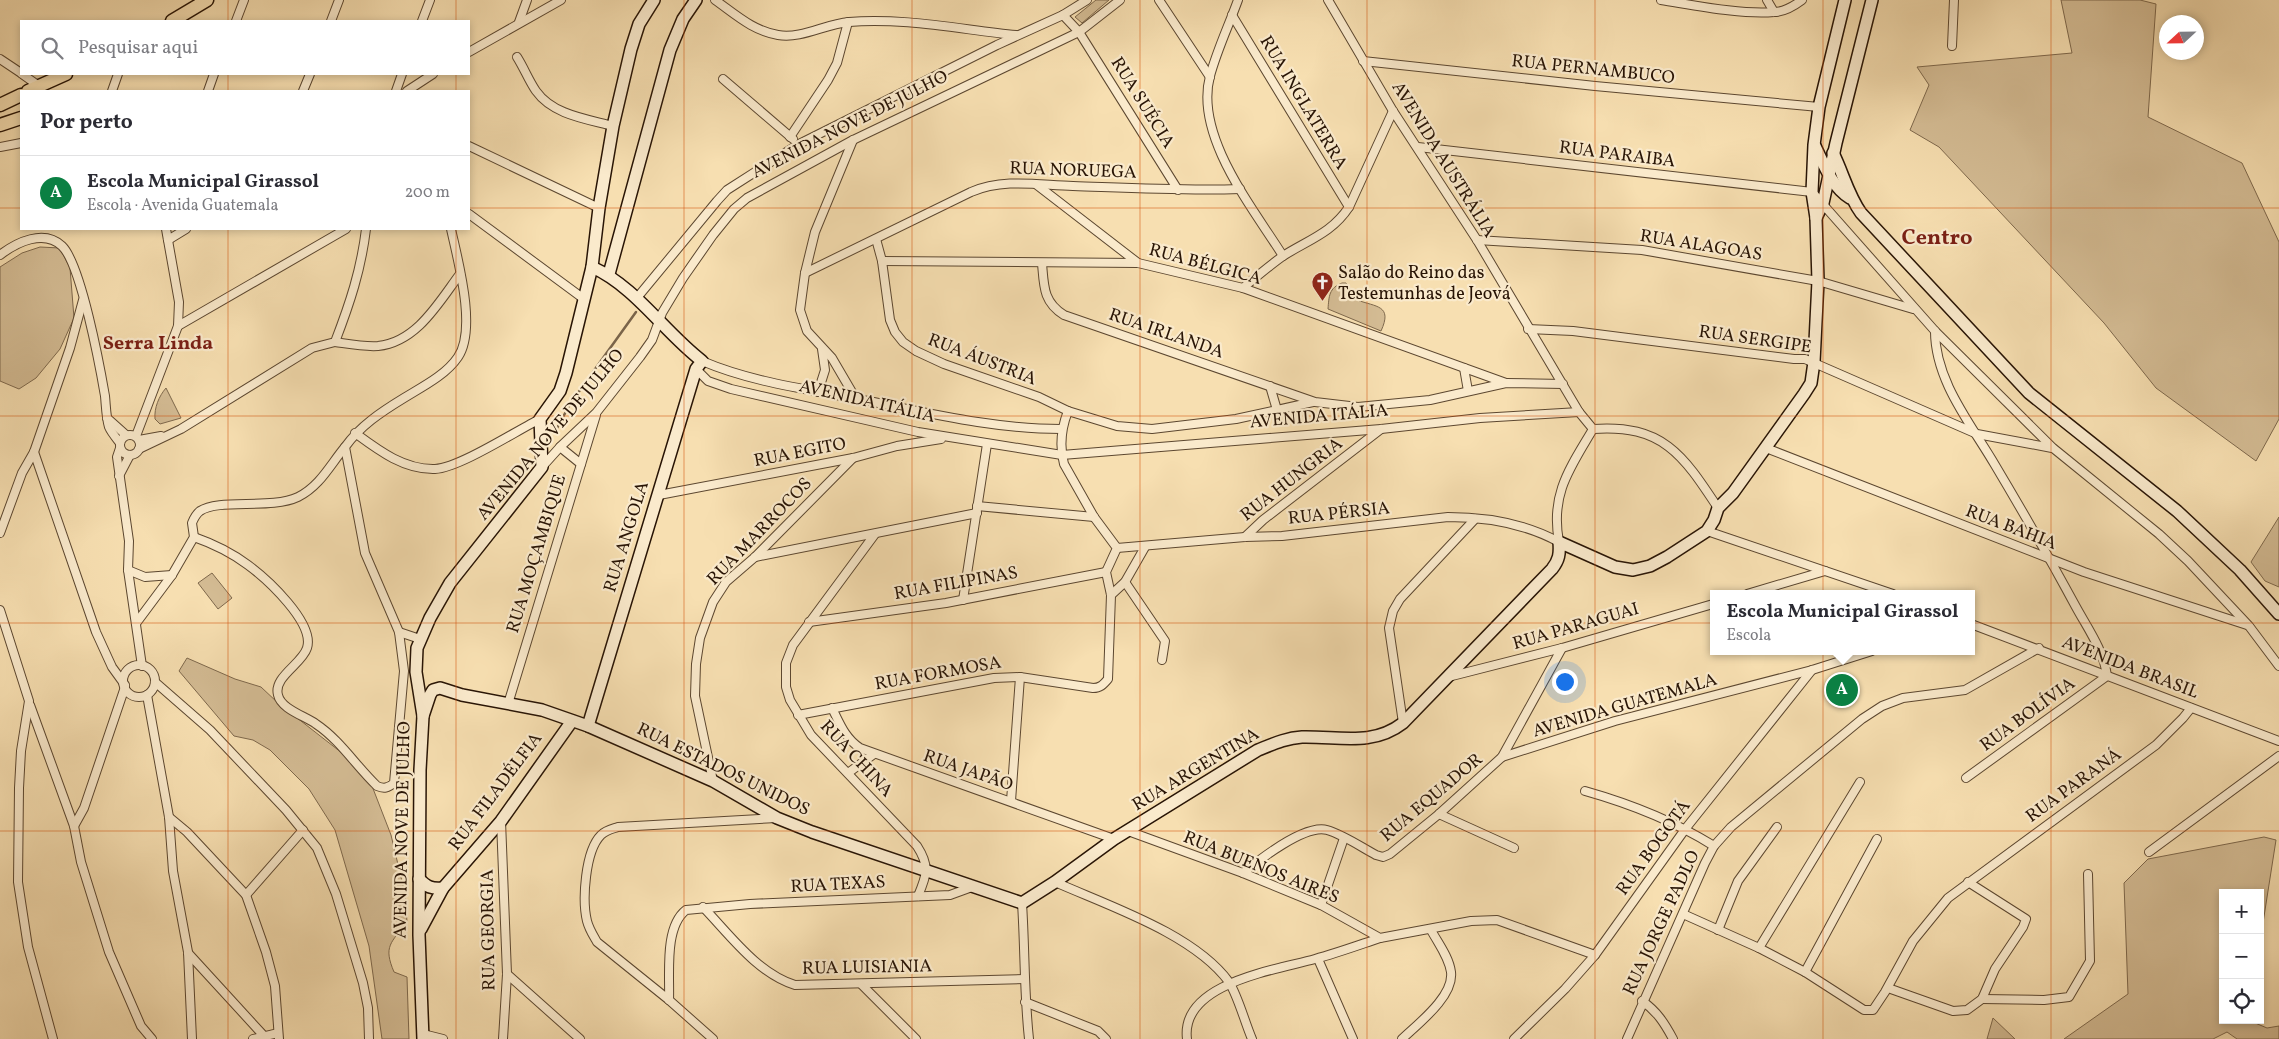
<!DOCTYPE html>
<html lang="pt">
<head>
<meta charset="utf-8">
<style>
	body { margin:0; font-family:Vollkorn,serif; background:#f7f7f7; color:#2b2b33 }
	.controls { position:absolute; right:15px; bottom:15px; display:grid; overflow:hidden; border-radius:0px; box-shadow:0 2px 8px #0003 }
	.controls button { width:45px; height:45px; display:grid; place-items:center; padding:0; border:0; border-bottom:1px solid #e1e1e2; background:#fff; color:#2b2b33; font:25px sans-serif }
	.compass { position:absolute; left:2159px; top:15px; width:45px; height:45px; border-radius:50%; background:#fff; box-shadow:0 2px 8px #0003; rotate:248deg }
	.you { position:absolute; left:1564px; top:681px; width:18px; height:18px; margin:-12px; border:4px solid #fff; border-radius:50%; background:#1a73e8; box-shadow:0 0 0 8px #1a73e833 }
	.badge { display:grid; place-items:center; width:32px; height:32px; border-radius:50%; background:#0b8043; color:#fff; font-size:16px; font-weight:700 }
	.pin { position:absolute; translate:-50% -50%; border:2px solid #fff; box-shadow:0 1px 5px #0006 }
	.popup { position:absolute; left:1710px; top:590px; width:265px; height:65px; box-sizing:border-box; display:grid; place-content:center; border-radius:0px; background:#fff; filter:drop-shadow(0 1px 4px #0005); font-size:16px; white-space:nowrap; color:#7c7c81 }
	.popup b { font-size:19px; color:#2b2b33 }
	.popup::after { content:''; position:absolute; left:50%; top:100%; margin-left:-10px; border:10px solid transparent; border-top-color:#fff }
	.list { margin:0; padding:0; list-style:none }
	h2 { display:flex; justify-content:space-between; align-items:center; height:65px; margin:0; padding:0 20px; font-size:21px }
	h2 small { font-size:16px; font-weight:400; color:#7c7c81 }
	.list li { display:grid; grid-template-columns:32px 1fr auto; gap:15px; align-items:center; box-sizing:border-box; height:75px; padding:0 20px; border-top:1px solid #e1e1e2 }
	.list b { display:block; font-size:19px; white-space:nowrap }
	.list p { margin:0; font-size:16px; white-space:nowrap; color:#7c7c81 }
	.list em { font-size:16px; font-style:normal; color:#7c7c81 }
	.icon { flex:none; width:28px; height:28px; fill:none; stroke:currentColor; stroke-width:2; stroke-linecap:round; stroke-linejoin:round }
	.map { position:relative; flex:none; width:2279px; height:1039px; overflow:hidden }
	.search { position:absolute; background:#fff; box-shadow:0 2px 8px #0003; left:20px; top:20px; width:450px; height:55px; display:flex; align-items:center; gap:12px; box-sizing:border-box; padding:0 18px; border-radius:0px; color:#7c7c81; font-size:19px }
	.panel { position:absolute; background:#fff; box-shadow:0 2px 8px #0003; left:20px; top:90px; width:450px; height:140px; border-radius:0px }
	.map>svg:first-child { display:block }
	.green { fill:#d4bc94; stroke:#7e684c }
	.lines { fill:none; stroke-linecap:round; stroke-linejoin:round }
	.stream { stroke:#7a6449; stroke-width:2.5 }
	.minor-casing { stroke:#5c4730; stroke-width:10 }
	.secondary-casing { stroke:#281405; stroke-width:14 }
	.primary-casing { stroke:#281405; stroke-width:15 }
	.minor { stroke:#faeacc; stroke-width:8 }
	.secondary { stroke:#faeacc; stroke-width:11 }
	.primary { stroke:#f7dfb1; stroke-width:12 }
	.grid { fill:none; stroke:#d5520b; stroke-width:1; stroke-opacity:0.55 }
	.labels { text-anchor:middle; dominant-baseline:central; stroke-width:4.5; stroke-linejoin:round; paint-order:stroke }
	.street-label { font-size:18px; fill:#281405; stroke:#faeacc }
	.poi-label { font-size:18px; fill:#281405; stroke:#faeacc; text-anchor:start }
	.quarter-label { font-size:20px; font-weight:bold; fill:#7a1f14; stroke:#faeacc }
	.district-label { font-size:22px; font-weight:bold; fill:#7a1f14; stroke:#faeacc }
</style>
</head>
<body>
<div class="map">
<svg width="2279" height="1039" viewBox="0 0 2279 1039">
	<rect width="100%" height="100%" fill="#f7dfb1"/>
	<filter id="stains"><feTurbulence type="fractalNoise" baseFrequency=".004" numOctaves="4"/><feColorMatrix values="0 0 0 0 .2 0 0 0 0 .09 0 0 0 0 .02 0 0 0 .5 -.17"/></filter>
	<radialGradient id="worn" r=".72"><stop offset=".6" stop-color="#630" stop-opacity="0"/><stop offset="1" stop-color="#630" stop-opacity=".3"/></radialGradient>
	<g class="green">
		<path d="M1096,0H1109L1082,23L1075,17Z"/>
		<path d="M2061,0H2140L2156,4L2148,117L2242,163L2279,242V419L2256,461L2156,388L2104,323L1939,147L1910,130L1929,85L1917,67L2072,53Z"/>
		<path d="M40,247L60,248L70,268L74,318L60,349L36,378L19,389L0,381V267L22,253Z"/>
		<path d="M1342,283H1346L1357,300C1376,307 1393,305 1381,331L1328,309C1329,296 1329,288 1342,283Z"/>
		<path d="M166,388L181,418L160,424L155,419C154,408 159,396 166,388Z"/>
		<path d="M2279,517V587L2265,581L2251,562Z"/>
		<path d="M212,573L232,598L218,609L198,583Z"/>
		<path d="M187,658L235,679L261,687L278,703L342,753L372,786L391,835L405,894L407,922C391,943 383,946 394,972L407,977L409,1039H382L369,946L335,830L309,789L270,750L253,740L234,736L179,671Z"/>
		<path d="M2264,837L2276,840L2260,942V893H2223V1020H2248L2267,1028L2279,1026V1039H2237L2227,1032L2213,1039H2064L2128,994L2124,883L2148,859Z"/>
		<path d="M1993,1018L2015,1039H1987Z"/>
	</g>
	<g class="lines">
		<path class="stream" d="M555,432L570,404L636,312"/>
		<defs>
			<g id="minor">
				<path d="M715,0C735,14 753,31 778,35C802,39 825,24 849,22C901,17 964,30 1016,35"/>
				<path d="M1159,0L1210,77"/>
				<path d="M1238,0C1229,25 1217,50 1210,76C1194,136 1253,208 1283,256"/>
				<path d="M1328,0L1393,111L1477,240L1579,412L1593,429"/>
				<path d="M1661,0C1693,5 1742,15 1774,12C1785,12 1794,6 1802,0"/>
				<path d="M1767,0L1774,12"/>
				<path d="M1063,15L1079,32L1178,190"/>
				<path d="M1232,15L1349,207"/>
				<path d="M236,21L244,0"/>
				<path d="M331,21L339,0"/>
				<path d="M422,21L430,0"/>
				<path d="M519,22L527,0"/>
				<path d="M1952,46L1954,0"/>
				<path d="M469,52L561,0"/>
				<path d="M517,57C524,68 529,81 536,91C553,115 587,119 613,126"/>
				<path d="M0,59L21,73"/>
				<path d="M1363,61L1595,86L1819,107"/>
				<path d="M22,74L39,86"/>
				<path d="M723,79L793,139"/>
				<path d="M112,91L118,74"/>
				<path d="M208,91L214,74"/>
				<path d="M303,91L310,74"/>
				<path d="M396,91L402,74"/>
				<path d="M407,91L433,74"/>
				<path d="M790,137L828,80L837,63L848,22"/>
				<path d="M853,140L815,232L805,273L800,310L807,331L832,358L856,399"/>
				<path d="M469,146L599,208"/>
				<path d="M0,147L21,143"/>
				<path d="M1418,147L1812,192L1935,331L2053,448L2159,534L2188,561L2249,626L2279,666"/>
				<path d="M1037,185L1138,263"/>
				<path d="M469,214L584,299"/>
				<path d="M876,239L882,261L890,320L895,332L903,342L916,351L944,364L1039,397L1068,411L1117,426L1152,429L1236,419L1313,402"/>
				<path d="M168,240L186,229"/>
				<path d="M1477,240L1642,250L1818,281L1913,309"/>
				<path d="M0,255C17,242 44,229 62,246C81,264 100,367 105,396C106,406 106,417 109,427C111,432 116,438 120,443"/>
				<path d="M882,261L1138,263L1243,288L1506,383"/>
				<path d="M1042,263C1044,286 1043,302 1064,315L1315,402L1358,407L1430,400L1506,383L1563,384"/>
				<path d="M805,273L971,192C1004,178 1038,185 1073,186C1129,188 1184,191 1240,189"/>
				<path d="M1243,288C1256,277 1269,266 1283,256C1308,240 1332,233 1349,207L1393,111"/>
				<path d="M636,299L717,201L727,190L799,144L997,45L1063,15L1087,0"/>
				<path d="M178,326L346,229"/>
				<path d="M1528,329L1573,331L1794,359H1805L1977,434L2052,448"/>
				<path d="M1935,331C1935,381 1971,424 1995,465C2023,512 2050,559 2076,607C2088,629 2104,651 2107,676L1966,778"/>
				<path d="M335,342C349,344 364,347 378,346C417,342 439,302 460,274"/>
				<path d="M702,361C751,382 806,389 858,399C925,412 992,429 1061,429"/>
				<path d="M1464,368L1468,391"/>
				<path d="M696,369L708,381L731,389L918,432L1062,455L1381,429L1480,418L1579,412"/>
				<path d="M1270,386L1277,410"/>
				<path d="M818,392L825,370L822,349"/>
				<path d="M107,418L126,435"/>
				<path d="M1593,429C1663,424 1683,455 1718,508"/>
				<path d="M355,433C378,450 404,470 435,469C459,468 516,431 540,419"/>
				<circle cx="130" cy="445" r="10"/>
				<path d="M136,436L178,326L179,302L166,229"/>
				<path d="M139,440L161,436"/>
				<path d="M560,447L581,464"/>
				<path d="M120,448L117,457L129,541L128,570L142,666"/>
				<path d="M1766,448L2084,572L2247,625"/>
				<path d="M139,449L181,429L312,348L335,342C350,303 361,270 366,229"/>
				<path d="M34,452L96,632L112,667L125,685"/>
				<path d="M542,467L560,447L596,413L640,357L652,340L662,313L683,278L713,235L734,209L747,198L853,140L1079,32L1120,0"/>
				<path d="M119,476L130,455"/>
				<path d="M659,495L853,458L897,446L941,439"/>
				<path d="M977,506L1094,517"/>
				<path d="M1707,531L1893,594"/>
				<path d="M0,533L22,473L34,452L70,348L83,300"/>
				<path d="M875,534L793,645L786,663V687L790,700L811,735L917,846C930,866 927,875 918,896"/>
				<path d="M194,537C214,544 232,553 248,565C267,579 315,623 307,648C302,664 273,677 278,695C281,709 305,716 316,724C340,740 356,766 377,786C384,789 388,788 394,783L404,671L399,632L365,553L345,447C360,426 381,412 404,398C422,387 446,375 458,357C477,329 458,261 451,229"/>
				<path d="M1245,537L1263,520L1381,429"/>
				<path d="M1559,542C1550,494 1570,468 1593,429"/>
				<path d="M1117,548L1245,537L1282,536L1448,517C1485,517 1526,524 1559,542"/>
				<path d="M755,557L977,513"/>
				<path d="M128,570L145,577L172,575"/>
				<path d="M1125,582L1165,641L1162,660"/>
				<path d="M1747,594L1825,571"/>
				<path d="M1111,595L1125,582L1145,547"/>
				<path d="M963,600L987,444"/>
				<path d="M0,610L29,701L21,751L19,788L18,882L28,947L53,1039"/>
				<path d="M137,622L172,575L194,537L192,523C194,518 196,514 200,511C219,498 271,510 298,497C320,486 330,465 345,447"/>
				<path d="M809,622L946,603L1106,572"/>
				<path d="M1971,624L2279,741"/>
				<path d="M399,632L420,639"/>
				<circle cx="139" cy="681" r="16"/>
				<path d="M1448,677L1562,648L1713,604"/>
				<path d="M155,682L210,730L286,810L317,848L336,894L363,983L368,1008L369,1039"/>
				<path d="M147,695L169,817L173,871L188,952L192,1039"/>
				<path d="M508,704L596,415"/>
				<path d="M30,705L74,826L81,862L109,952L141,1026L152,1039"/>
				<path d="M832,708C840,724 845,738 860,748L1114,839"/>
				<path d="M798,715L994,678L1020,677L1093,688C1100,688 1103,685 1108,679L1111,595L1106,572L1117,548L1094,517L1064,464C1059,445 1061,429 1068,411"/>
				<path d="M1403,723L1389,628L1393,611L1400,599L1475,519"/>
				<path d="M1502,757L1615,721L1812,670L1872,651"/>
				<path d="M848,773L874,754"/>
				<path d="M713,781L695,696L696,664L700,638L713,602L726,582L755,557L853,458"/>
				<path d="M1585,791C1631,804 1674,821 1714,846"/>
				<path d="M1011,801L1020,677"/>
				<path d="M1439,814L1514,848"/>
				<path d="M169,817L187,832L246,895L266,952L275,986L279,1039"/>
				<path d="M501,821L507,974L503,1039"/>
				<path d="M74,826L84,808L125,687"/>
				<path d="M1128,831L1243,873L1321,905L1380,938L1471,921L1497,920L1595,955"/>
				<path d="M2149,852L2279,756"/>
				<path d="M1243,873C1259,860 1305,824 1327,830C1344,835 1361,847 1376,855L1383,857L1390,854L1439,814L1502,757L1562,648"/>
				<path d="M1055,882C1109,906 1194,934 1229,982C1238,996 1245,1023 1252,1039"/>
				<path d="M246,895L303,830"/>
				<path d="M1022,903C1025,949 1024,993 1029,1039"/>
				<path d="M1321,905L1344,838"/>
				<path d="M703,907C730,935 757,973 795,985L1024,979"/>
				<path d="M1683,914L1759,948L1805,972L1864,1010H1873L1885,992L1913,941L1948,898L2156,745L2183,718L2191,708"/>
				<path d="M1718,930L1738,881L1777,827"/>
				<path d="M1759,948L1860,782"/>
				<path d="M188,953L264,1036"/>
				<path d="M1318,959L1353,1039"/>
				<path d="M1805,972L1877,839"/>
				<path d="M507,974L580,1039"/>
				<path d="M861,984L916,1039"/>
				<path d="M1888,988L1953,1011L1967,1010L1982,999L1995,969L2023,927L2026,919L1968,882"/>
				<path d="M1982,999L2044,1000L2069,997L2090,961L2088,874"/>
				<path d="M669,1000C670,974 664,927 686,910L750,904L950,895L972,887"/>
				<path d="M1642,1001C1657,1011 1665,1024 1673,1039"/>
				<path d="M1025,1002L1098,1031L1106,1039"/>
				<path d="M423,1034L443,1039"/>
				<path d="M253,1039L278,1033"/>
				<path d="M713,1039L669,1000L597,942C593,935 589,929 587,921C582,900 585,851 601,835C606,830 612,829 618,827L777,818"/>
				<path d="M1187,1039C1180,983 1276,970 1315,959C1337,953 1359,945 1380,938"/>
				<path d="M1402,1039C1419,1023 1454,996 1451,972C1449,957 1438,943 1431,930"/>
				<path d="M1514,1039L1565,989L1595,955L1686,828L1812,670"/>
				<path d="M1627,1039L1705,863L1714,846L1731,827L1862,719L1882,706L1903,698L1965,690L2039,648"/>
			</g>
			<g id="secondary">
				<path d="M1815,146C1824,165 1832,187 1850,198"/>
				<path d="M1833,153C1843,173 1848,195 1861,213L2029,393L2177,511L2240,570L2279,614"/>
				<path d="M1816,218L1823,203L1836,143L1872,0"/>
				<path d="M609,274L670,50L683,19L696,0"/>
				<path d="M423,716L430,695L433,690L440,688L462,695L542,710L588,726L713,781L777,818L812,832L1022,903L1055,882L1114,839L1258,750C1273,744 1286,738 1302,737C1338,736 1372,747 1403,723L1552,569C1559,560 1560,554 1559,542L1615,567L1633,570L1650,566L1667,557L1707,531L1714,520L1718,508L1733,493L1804,394L1811,383L1814,362L1818,281L1816,218L1812,192L1814,145L1819,107L1845,0"/>
				<path d="M588,726L696,369L702,361C664,332 636,287 592,267"/>
				<path d="M419,879C427,887 431,889 443,888"/>
				<path d="M421,929L443,888L501,821L572,721"/>
				<path d="M423,1039L419,935L420,770L423,716L416,672L417,648L430,618L450,583L542,467L540,419L560,391L566,373L592,267L599,208L613,126L631,49L639,24L654,0"/>
			</g>
			<g id="primary">
				<path d="M172,21L207,0"/>
				<path d="M28,91L66,74"/>
				<path d="M0,105L21,95"/>
				<path d="M0,125L21,118"/>
			</g>
		</defs>
		<use href="#minor" class="minor-casing"/>
		<use href="#secondary" class="secondary-casing"/>
		<use href="#primary" class="primary-casing"/>
		<use href="#minor" class="minor"/>
		<use href="#secondary" class="secondary"/>
		<use href="#primary" class="primary"/>
	</g>
	<path class="grid" d="M228,0V21M456,0V21M684,0V1039M912,0V1039M1140,0V1039M1367,0V1039M1595,0V1039M1823,0V1039M2051,0V1039M228,74V91M456,74V91M0,208H21M469,208H2279M228,229V1039M456,229V1039M0,416H2279M0,623H2279M0,831H2279"/>
	<defs>
		<symbol id="church-pin" viewBox="-11 -11 22 30"><path d="M0 17L-7.5 6A9.5 9.5 0 1 1 7.5 6Z" fill="#8f2418" stroke="#faeacc"/><path d="M-1.2-6h2.4v3.5h3.3v2.4h-3.3V6h-2.4V-.1h-3.3v-2.4h3.3Z" fill="#fff"/></symbol>
	</defs>
	<g fill-rule="evenodd">
		<use href="#church-pin" x="1310" y="270" width="25" height="34"/>
	</g>
	<g class="labels">
		<g class="street-label">
			<text transform="translate(1593 70) rotate(6)">RUA PERNAMBUCO</text>
			<text transform="translate(1142 103) rotate(58)">RUA SUÉCIA</text>
			<text transform="translate(1303 103) rotate(59)">RUA INGLATERRA</text>
			<text transform="translate(850 125) rotate(-27)">AVENIDA NOVE DE JULHO</text>
			<text transform="translate(1617 155) rotate(7)">RUA PARAIBA</text>
			<text transform="translate(1443 160) rotate(58)">AVENIDA AUSTRÁLIA</text>
			<text transform="translate(1073 171) rotate(2)">RUA NORUEGA</text>
			<text transform="translate(1701 246) rotate(9)">RUA ALAGOAS</text>
			<text transform="translate(1205 265) rotate(15)">RUA BÉLGICA</text>
			<text transform="translate(1166 334) rotate(19)">RUA IRLANDA</text>
			<text transform="translate(1755 340) rotate(8)">RUA SERGIPE</text>
			<text transform="translate(982 360) rotate(21)">RUA ÁUSTRIA</text>
			<text transform="translate(867 402) rotate(13)">AVENIDA ITÁLIA</text>
			<text transform="translate(1319 417) rotate(-5)">AVENIDA ITÁLIA</text>
			<text transform="translate(551 435) rotate(-50)">AVENIDA NOVE DE JULHO</text>
			<text transform="translate(800 453) rotate(-11)">RUA EGITO</text>
			<text transform="translate(1292 480) rotate(-38)">RUA HUNGRIA</text>
			<text transform="translate(1339 514) rotate(-6)">RUA PÉRSIA</text>
			<text transform="translate(2011 528) rotate(21)">RUA BAHIA</text>
			<text transform="translate(760 532) rotate(-46)">RUA MARROCOS</text>
			<text transform="translate(627 537) rotate(-73)">RUA ANGOLA</text>
			<text transform="translate(537 554) rotate(-73)">RUA MOÇAMBIQUE</text>
			<text transform="translate(956 584) rotate(-10)">RUA FILIPINAS</text>
			<text transform="translate(1576 627) rotate(-16)">RUA PARAGUAI</text>
			<text transform="translate(2130 668) rotate(21)">AVENIDA BRASIL</text>
			<text transform="translate(938 674) rotate(-10)">RUA FORMOSA</text>
			<text transform="translate(1625 706) rotate(-16)">AVENIDA GUATEMALA</text>
			<text transform="translate(2028 715) rotate(-36)">RUA BOLÍVIA</text>
			<text transform="translate(856 759) rotate(47)">RUA CHINA</text>
			<text transform="translate(723 770) rotate(26)">RUA ESTADOS UNIDOS</text>
			<text transform="translate(1196 770) rotate(-31)">RUA ARGENTINA</text>
			<text transform="translate(968 771) rotate(19)">RUA JAPÃO</text>
			<text transform="translate(2074 786) rotate(-36)">RUA PARANÁ</text>
			<text transform="translate(496 792) rotate(-53)">RUA FILADÉLFIA</text>
			<text transform="translate(1432 798) rotate(-40)">RUA EQUADOR</text>
			<text transform="translate(403 830) rotate(-89)">AVENIDA NOVE DE JULHO</text>
			<text transform="translate(1654 848) rotate(-54)">RUA BOGOTÁ</text>
			<text transform="translate(1261 868) rotate(22)">RUA BUENOS AIRES</text>
			<text transform="translate(838 885) rotate(-3)">RUA TEXAS</text>
			<text transform="translate(1662 923) rotate(-65)">RUA JORGE PADLO</text>
			<text transform="translate(489 930) rotate(-91)">RUA GEORGIA</text>
			<text transform="translate(867 968) rotate(-1)">RUA LUISIANIA</text>
		</g>
		<g class="poi-label">
			<text x="1338" y="273">Salão do Reino das<tspan x="1338" dy="21">Testemunhas de Jeová</tspan></text>
		</g>
		<g class="quarter-label">
			<text x="158" y="344">Serra Linda</text>
		</g>
		<g class="district-label">
			<text x="1937" y="238">Centro</text>
		</g>
	</g>
	<rect width="100%" height="100%" filter="url(#stains)"/>
	<rect width="100%" height="100%" fill="url(#worn)"/>
</svg>
<div class="controls">
<button>+</button>
<button>−</button>
<button><svg class="icon" aria-label="locate" viewBox="0 0 24 24"><circle cx="12" cy="12" r="6"/><path d="M12 2v4M12 18v4M2 12h4M18 12h4"/></svg></button>
</div>
<svg class="compass" viewBox="-18 -18 36 36"><path d="M0-13l5 13h-10z" fill="#e53935"/><path d="M0 13l5-13h-10z" fill="#7c7c81"/></svg>
<div class="you"></div>
<div class="pin badge" style="left:1842px;top:690px">A</div>
<div class="popup"><b>Escola Municipal Girassol</b>Escola</div>
<div class="search"><svg class="icon" aria-label="search" viewBox="0 0 24 24"><circle cx="10" cy="10" r="6"/><path d="M15 15l6 6"/></svg>Pesquisar aqui</div>
<section class="panel">
<h2>Por perto<small></small></h2>
<ul class="list">
<li><span class="badge">A</span><div><b>Escola Municipal Girassol</b><p>Escola · Avenida Guatemala</p></div><em>200 m</em></li>
</ul>
</section>
</div>
</body>
</html>
